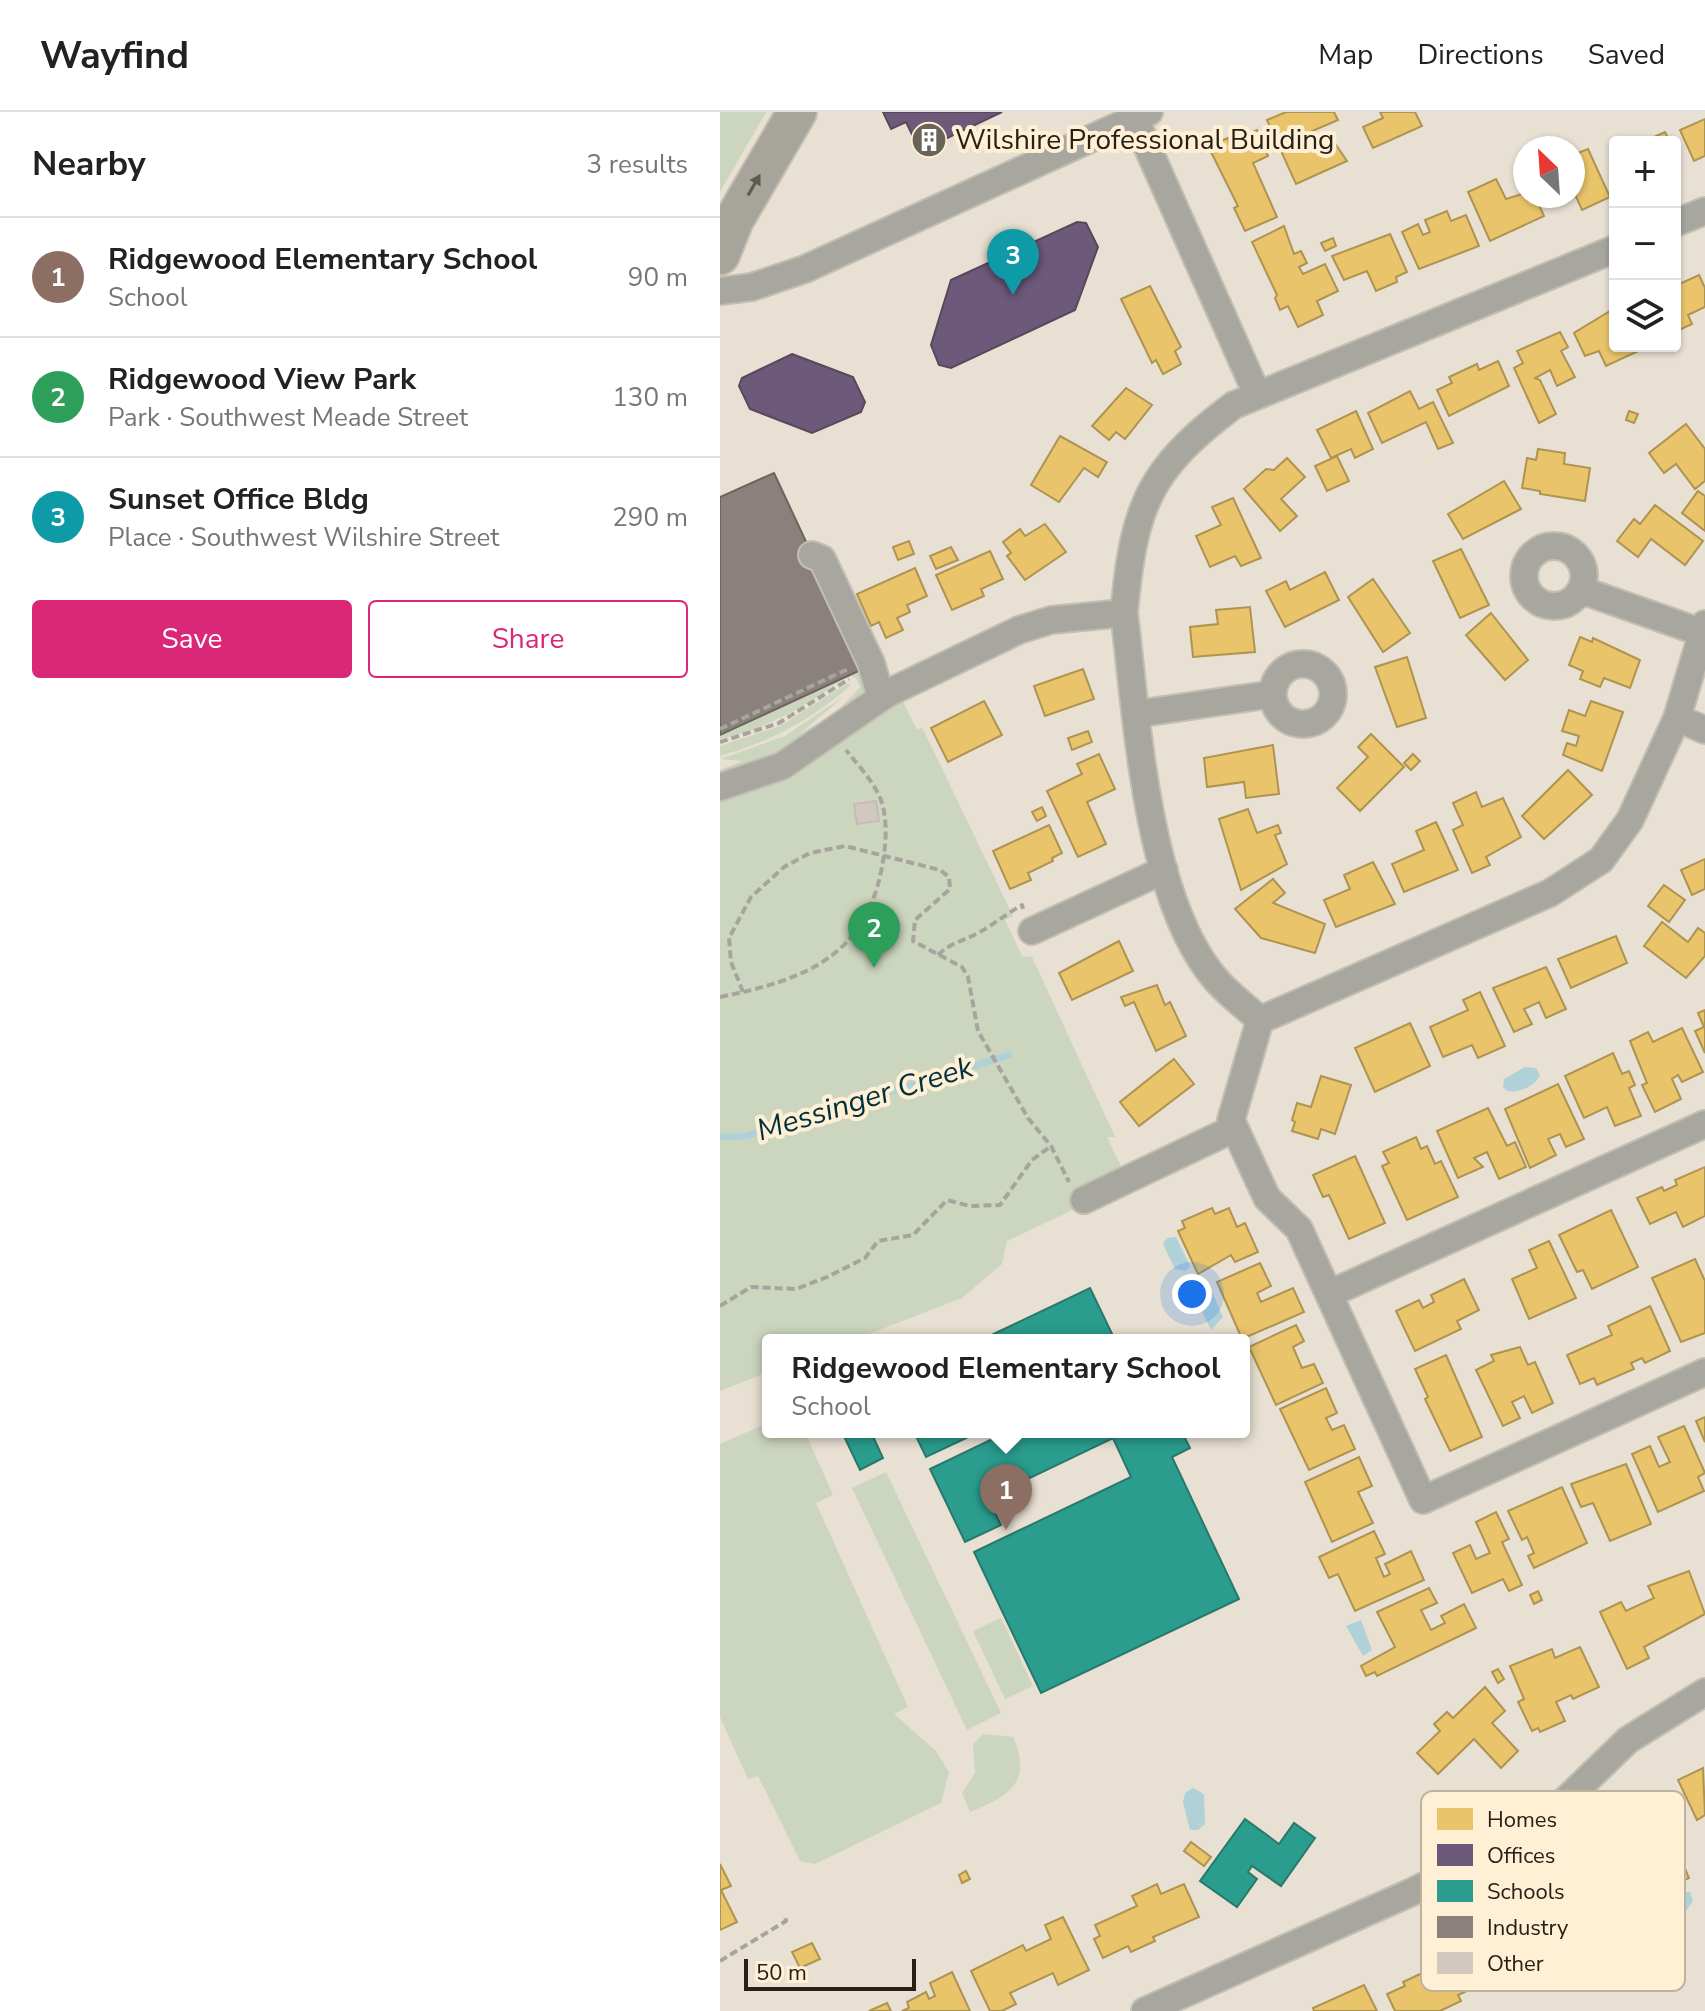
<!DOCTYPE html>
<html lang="en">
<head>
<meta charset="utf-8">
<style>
	body { margin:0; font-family:"Nunito Sans",sans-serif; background:#f2f2f2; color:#222 }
	.controls { position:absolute; right:24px; top:24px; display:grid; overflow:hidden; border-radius:8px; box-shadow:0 2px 6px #0004 }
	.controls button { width:72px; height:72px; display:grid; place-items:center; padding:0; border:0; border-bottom:2px solid #e0e0e0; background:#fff; color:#222; font:40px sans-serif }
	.compass { position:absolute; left:793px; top:24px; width:72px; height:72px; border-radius:50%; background:#fff; box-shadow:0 2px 6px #0004; rotate:335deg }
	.scale { position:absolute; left:24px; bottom:20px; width:172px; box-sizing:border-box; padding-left:8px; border:4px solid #262016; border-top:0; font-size:22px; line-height:28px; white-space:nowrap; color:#262016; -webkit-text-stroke:6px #fff0d5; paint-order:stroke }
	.you { position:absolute; left:472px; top:1182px; width:28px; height:28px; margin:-20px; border:6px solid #fff; border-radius:50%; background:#1a73e8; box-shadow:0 0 0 12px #1a73e833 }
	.badge { display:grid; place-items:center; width:52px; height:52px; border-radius:50%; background:#db2777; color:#fff; font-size:26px; font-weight:700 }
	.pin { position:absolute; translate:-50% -66px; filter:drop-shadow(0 2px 4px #0008) }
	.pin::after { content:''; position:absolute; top:42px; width:28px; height:24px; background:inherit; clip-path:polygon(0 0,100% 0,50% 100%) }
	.popup { position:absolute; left:42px; top:1222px; width:488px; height:104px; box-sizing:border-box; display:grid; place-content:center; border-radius:8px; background:#fff; filter:drop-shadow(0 2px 6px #0005); font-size:26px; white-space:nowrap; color:#767676 }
	.popup b { font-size:30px; color:#222 }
	.popup::after { content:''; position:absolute; left:50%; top:100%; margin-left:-16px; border:16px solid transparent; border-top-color:#fff }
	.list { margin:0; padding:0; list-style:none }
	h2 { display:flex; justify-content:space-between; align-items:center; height:104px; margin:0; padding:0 32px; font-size:34px }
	h2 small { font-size:26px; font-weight:400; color:#767676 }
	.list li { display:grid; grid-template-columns:52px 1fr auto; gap:24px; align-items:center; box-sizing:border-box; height:120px; padding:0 32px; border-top:2px solid #e0e0e0 }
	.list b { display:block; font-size:30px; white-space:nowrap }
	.list p { margin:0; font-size:26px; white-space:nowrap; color:#767676 }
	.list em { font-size:26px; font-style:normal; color:#767676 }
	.actions { display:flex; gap:16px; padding:24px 32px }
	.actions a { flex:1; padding:18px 0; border:2px solid #db2777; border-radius:8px; text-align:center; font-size:28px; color:#db2777 }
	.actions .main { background:#db2777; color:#fff }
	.icon { flex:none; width:44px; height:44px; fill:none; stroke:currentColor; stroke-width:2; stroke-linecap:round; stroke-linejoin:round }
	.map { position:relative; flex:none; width:985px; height:1899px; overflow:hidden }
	header { display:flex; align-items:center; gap:48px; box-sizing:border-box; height:112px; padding:0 40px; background:#fff; border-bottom:2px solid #e0e0e0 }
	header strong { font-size:38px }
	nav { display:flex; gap:44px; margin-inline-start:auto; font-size:28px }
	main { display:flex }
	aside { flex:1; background:#fff }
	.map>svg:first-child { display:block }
	.green { fill:#ccd5be }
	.water { fill:#b1d1d9 }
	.homes { fill:#e9c46a; stroke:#ae9351; stroke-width:2 }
	.offices { fill:#6d597a; stroke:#58485c; stroke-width:2 }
	.schools { fill:#2a9d8f; stroke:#29786b; stroke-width:2 }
	.industry { fill:#8a817c; stroke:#6c645d; stroke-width:2 }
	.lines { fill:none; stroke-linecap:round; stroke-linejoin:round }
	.stream { stroke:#b1d1d9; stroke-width:7 }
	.building { fill:#d3c8c0; stroke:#c6bcb5; stroke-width:2 }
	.minor-casing { stroke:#c3bdb2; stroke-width:30 }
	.highway-casing { stroke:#c3bdb2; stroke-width:42 }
	.path { stroke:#a7a49d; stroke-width:4; stroke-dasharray:8 4; stroke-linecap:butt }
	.minor { stroke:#a7a7a0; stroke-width:26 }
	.highway { stroke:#a7a49b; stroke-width:38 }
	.oneway { fill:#605b52 }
	.labels { text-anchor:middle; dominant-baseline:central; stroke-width:8; stroke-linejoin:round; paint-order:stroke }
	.poi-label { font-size:28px; fill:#262016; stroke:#fff0d5; text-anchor:start }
	.water-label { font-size:30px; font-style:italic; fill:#01303d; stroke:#fff0d5 }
	.key { fill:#fff0d5; stroke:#beb29c; stroke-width:2 }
	.key-label { font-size:22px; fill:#262016 }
</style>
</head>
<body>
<header>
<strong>Wayfind</strong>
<nav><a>Map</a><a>Directions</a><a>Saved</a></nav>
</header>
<main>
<aside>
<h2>Nearby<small>3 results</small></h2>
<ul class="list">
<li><span class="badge" style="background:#8d6e63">1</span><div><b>Ridgewood Elementary School</b><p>School</p></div><em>90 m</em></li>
<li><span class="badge" style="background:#2e9e5b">2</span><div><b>Ridgewood View Park</b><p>Park · Southwest Meade Street</p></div><em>130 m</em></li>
<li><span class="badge" style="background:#0f9aa8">3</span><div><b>Sunset Office Bldg</b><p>Place · Southwest Wilshire Street</p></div><em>290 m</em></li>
</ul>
<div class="actions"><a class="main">Save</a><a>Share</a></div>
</aside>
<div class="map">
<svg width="985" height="1899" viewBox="0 0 985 1899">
	<rect width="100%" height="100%" fill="#e8e0d2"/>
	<g class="green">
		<path d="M0,0H46L0,80Z"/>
		<path d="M149,554L177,577L197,618L202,615L293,804L285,808L302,844L312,845L395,1025H387L409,1071L287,1129L282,1152L242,1186L133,1228H48V1260L0,1279V658L22,649L0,647L65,624L123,585L81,621L112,605L140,575L136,566L129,563Z"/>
		<path d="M124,566C86,594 47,617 0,627V623Z"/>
		<path d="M128,571L130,574C91,608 50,630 0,644V634L60,614Z"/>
		<path d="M48,1311V1320H85L113,1383L96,1391L188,1595L174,1602L216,1639L229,1660L221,1691L95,1752L80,1749L38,1664L28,1667L0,1605V1332Z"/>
		<path d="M166,1360L281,1601L247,1618L132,1376Z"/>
		<path d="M281,1506L313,1574L285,1587L253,1519Z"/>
		<path d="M263,1622L293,1625C313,1670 289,1684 250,1700L242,1681L255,1661L253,1632Z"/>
	</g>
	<g class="water">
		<path d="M805,955L816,956L820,963C814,975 800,981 787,979L783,975L784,967Z"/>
		<path d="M456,1125L470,1154L466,1159L455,1157L443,1132L447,1126Z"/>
		<path d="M489,1173L503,1205L491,1218L473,1181Z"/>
		<path d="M641,1508L652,1538L643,1544L626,1514Z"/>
		<path d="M473,1676L484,1682L485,1712L478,1718H470L463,1690L465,1681Z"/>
		<path d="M964,1780H970L973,1789L962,1805L947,1808L946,1793Z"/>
	</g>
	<g class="homes">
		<path d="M566,0H614L618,8L590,20L598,37L614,30L627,49L576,72L547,8Z"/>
		<path d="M660,0H695L702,14L653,36L643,15L663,6Z"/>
		<path d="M985,7V44L974,49L960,18Z"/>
		<path d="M537,18L548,44L533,51L557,105L525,119L514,96L518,94L491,40L499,36L496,31L508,26L509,31Z"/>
		<path d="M945,20L950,30H923Z"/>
		<path d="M868,37L890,85L862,98L853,78V43Z"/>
		<path d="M776,67L786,87L805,81V84H815L824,104L770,129L748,80Z"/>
		<path d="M727,99L731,109L746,103L759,134L699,157L682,120L698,112L703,123L710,120L705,108Z"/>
		<path d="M564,114L574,142L581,139L587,151L579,155L583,162L605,152L618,179L597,189L603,203L578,215L568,194L560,198L555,186L557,183L532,130Z"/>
		<path d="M670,122L687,160L676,165L677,170L656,179L647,159L624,168L612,144Z"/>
		<path d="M613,126L616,134L605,139L601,131Z"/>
		<path d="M979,163L985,176V195L968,203L972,212L955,220V174Z"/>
		<path d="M430,174L461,235L455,239L461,252L443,262L436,248L432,251L401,187Z"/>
		<path d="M890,199H895V234H929L886,254L879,239L865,244L854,221Z"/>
		<path d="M840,220L848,235L841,239L855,265L837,274L830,258L815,266L820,268L836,302L819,311L794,256L803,251L797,239Z"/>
		<path d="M778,249L789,274L729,304L717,278L732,271L729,265L757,252L759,258Z"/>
		<path d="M406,276L432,293L405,327L396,320L389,328L372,314Z"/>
		<path d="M690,279L699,297L713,290L733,331L718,337L706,310L662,331L648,301Z"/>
		<path d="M636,299L653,337L635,346L631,337L611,346L597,318Z"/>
		<path d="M909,299L918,302L914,311L906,308Z"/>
		<path d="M966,312L985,337V369L975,377L956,352L944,361L929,341Z"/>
		<path d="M340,324L387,350L378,365L364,356L339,390L311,373Z"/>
		<path d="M818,337L845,341L844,352L870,356L865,389L820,382V379L802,376L807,346L816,348Z"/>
		<path d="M617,344L629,369L607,379L595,354Z"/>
		<path d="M567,346L585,365L561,387L577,404L560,419L524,377L546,357L554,358Z"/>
		<path d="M784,369L801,397L743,427L728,402Z"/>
		<path d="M978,379L985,384V419L962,401Z"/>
		<path d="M513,386L541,446L521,454L515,444L490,455L476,424L501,413L492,395Z"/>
		<path d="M935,393L983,429L965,453L931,427L918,445L897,429L914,407L920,412Z"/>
		<path d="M325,412L346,440L305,468L287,444L291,441L283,430L300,417L305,424Z"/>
		<path d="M189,429L194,442L178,448L173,435Z"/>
		<path d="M231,435L238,448L216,457L210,444Z"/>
		<path d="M741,437L769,493L740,506L713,449Z"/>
		<path d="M270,439L283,467L261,477L264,484L232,498L216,463Z"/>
		<path d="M195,456L207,484L187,493L190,500L177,506L183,518L166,526L159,510L151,514L137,482Z"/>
		<path d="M605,460L619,488L565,515L546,479L566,469L570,478Z"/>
		<path d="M653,467L690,521L663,540L628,485Z"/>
		<path d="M530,495L535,540L473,545L470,515L498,512L496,498Z"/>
		<path d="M771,501L808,548L785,568L746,523Z"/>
		<path d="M860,525L872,530L873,526L920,548L910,576L884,566L880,575L860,567L863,559L849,553Z"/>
		<path d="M687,545L706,606L677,615L655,555Z"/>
		<path d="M363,557L374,587L325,604L314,574Z"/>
		<path d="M264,589L282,623L228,650L211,616Z"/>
		<path d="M871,589L903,600L882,659L843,643L847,631L856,634L859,624L842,619L849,598L865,604Z"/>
		<path d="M368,619L372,630L352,638L348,626Z"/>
		<path d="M651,622L684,655L640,699L617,676L648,645L638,635Z"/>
		<path d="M553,633L559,682L526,686L524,670L487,675L484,646Z"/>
		<path d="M379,642L395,677L367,690L386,732L358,745L327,679L362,662L357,652Z"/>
		<path d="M693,642L700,649L691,658L684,651Z"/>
		<path d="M848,658L872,683L824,727L802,704Z"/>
		<path d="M756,680L762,695L783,686L801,725L766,745L770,753L752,761L733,718L743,713L733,691Z"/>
		<path d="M322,695L326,704L317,709L312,700Z"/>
		<path d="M528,697L537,721L558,713L561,721L555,723L567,752L521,778L499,707Z"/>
		<path d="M716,710L738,758L684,780L672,752L704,738L696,719Z"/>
		<path d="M329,713L342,741L332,746L333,749L308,761L311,768L290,777L273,739Z"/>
		<path d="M985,747V777L972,783L961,758Z"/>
		<path d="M653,750L675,792L616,815L604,788L630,777L624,763Z"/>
		<path d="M553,767L565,781L553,791L605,812L595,841L541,826L515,797Z"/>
		<path d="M944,773L965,788L949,810L928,794Z"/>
		<path d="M942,810L968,830L978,816L985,821V844L966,866L924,834Z"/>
		<path d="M896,824L907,851L851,876L838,847Z"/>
		<path d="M399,829L413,859L352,888L339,861Z"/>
		<path d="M826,855L846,897L826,906L819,890L804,897L812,912L794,920L773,876Z"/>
		<path d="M437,873L445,893L450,890L466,924L436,939L414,890L405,894L401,885Z"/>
		<path d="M760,880L785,934L758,946L752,933L723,945L710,915L748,898L743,888Z"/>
		<path d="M985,898V941L975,919L984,915L978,901Z"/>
		<path d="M690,911L710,954L655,980L635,936Z"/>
		<path d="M962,916L983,960L962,970L958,963L952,967L961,987L935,1000L922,973L927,971L910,929L928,920L933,930Z"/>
		<path d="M893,941L902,962L909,959L915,973L909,976L921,1004L895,1014L887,995L864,1006L845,964Z"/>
		<path d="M454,947L474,972L419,1014L400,990Z"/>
		<path d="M601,964L631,973L615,1022L601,1017L598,1027L572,1019L575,1010L572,1008L577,991L591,995Z"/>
		<path d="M838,972L864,1027L846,1035L840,1022L828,1027L836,1043L810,1056L785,997Z"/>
		<path d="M768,996L787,1034L795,1030L806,1055L779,1067L767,1040L754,1046L763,1055L738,1066L717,1019Z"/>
		<path d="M696,1025L701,1037L707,1034L715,1052L721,1049L738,1085L687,1108L662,1054L669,1051L663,1040Z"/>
		<path d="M635,1044L665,1111L629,1127L609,1083L603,1085L593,1063Z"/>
		<path d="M985,1055V1104L963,1115L956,1100L930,1112L917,1086L942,1075L944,1079L957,1073L955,1068Z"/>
		<path d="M492,1096L495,1102L509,1096L517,1115L525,1111L538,1140L515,1150L511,1143L478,1162L458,1119L465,1116L462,1109Z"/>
		<path d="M891,1098L918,1155L872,1177L863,1158L857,1160L839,1123Z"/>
		<path d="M829,1129L856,1186L809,1207L792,1167L817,1156L809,1138Z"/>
		<path d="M975,1147L985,1169V1221L961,1230L932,1166Z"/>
		<path d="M540,1151L551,1174L537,1181L541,1190L573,1176L584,1200L522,1227L497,1170Z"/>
		<path d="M744,1167L759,1198L737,1209L741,1217L695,1239L676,1199L699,1188L703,1196L714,1190L711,1183Z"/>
		<path d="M930,1194L950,1239L925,1251L922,1246L911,1251L914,1257L877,1273L874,1266L860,1272L847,1243L892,1223L888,1214Z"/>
		<path d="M576,1213L584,1229L573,1235L582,1256L594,1252L603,1271L556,1293L529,1235Z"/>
		<path d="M800,1235L808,1253L815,1250L833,1291L812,1301L804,1284L792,1290L800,1306L783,1314L756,1258L774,1249L771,1243Z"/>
		<path d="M726,1243L762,1325L730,1339L705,1287L708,1285L695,1257Z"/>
		<path d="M606,1276L617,1301L606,1306L612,1318L624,1313L635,1337L589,1358L560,1297Z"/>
		<path d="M985,1305V1330L976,1309Z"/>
		<path d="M964,1314L985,1361L978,1365L984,1379L938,1400L912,1342L930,1334L939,1355L950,1350L938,1325Z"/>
		<path d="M639,1345L652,1374L638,1380L653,1411L612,1430L585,1370Z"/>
		<path d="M906,1352L931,1412L890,1429L873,1391L861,1395L851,1372Z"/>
		<path d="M842,1375L867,1431L814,1456L808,1444L814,1441L807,1425L802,1428L788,1399Z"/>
		<path d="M776,1400L789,1427L782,1430L802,1473L789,1479L783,1467L752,1481L733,1441L750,1433L756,1447L770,1441L756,1410Z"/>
		<path d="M654,1419L665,1442L656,1446L664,1465L670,1462L665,1452L691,1439L704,1468L635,1499L618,1462L609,1466L599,1445Z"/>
		<path d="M969,1459L985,1502L924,1535L929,1546L907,1557L880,1500L901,1490L906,1499L934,1486L928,1474Z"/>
		<path d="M709,1476L717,1491L701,1498L711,1518L725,1511L721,1504L744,1492L756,1516L657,1564L655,1560L646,1564L641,1554L675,1535L657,1500Z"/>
		<path d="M818,1479L822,1488L814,1492L810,1483Z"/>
		<path d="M860,1535L879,1575L853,1587L851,1583L836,1590L845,1609L820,1620L818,1616L812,1619L798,1590L804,1587L790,1554L832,1537L835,1546Z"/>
		<path d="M778,1557L784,1567L778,1571L772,1560Z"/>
		<path d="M765,1575L785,1599L772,1611L798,1639L781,1656L754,1627L718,1662L697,1641L720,1619L714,1612L727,1600L733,1606Z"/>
		<path d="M983,1656L985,1703L977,1708L958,1668Z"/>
		<path d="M947,1714L969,1766L893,1801L880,1773L894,1766L886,1747L901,1740L910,1759L933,1748L923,1725Z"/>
		<path d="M471,1730L491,1745L484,1754L464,1739Z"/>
		<path d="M0,1752L11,1774L1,1778L17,1810L0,1818Z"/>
		<path d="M246,1759L250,1767L242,1771L239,1763Z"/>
		<path d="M857,1771L872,1805L862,1809L873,1834L810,1863L808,1857L795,1864L782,1836L842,1807L832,1783Z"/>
		<path d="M437,1772L441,1782L464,1772L479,1805L433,1825L435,1829L411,1840L408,1834L383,1846L374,1827L380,1824L375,1813L417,1794L412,1784Z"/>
		<path d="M343,1805L369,1858L338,1873L333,1861L290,1881L296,1892L282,1899H270L251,1859L303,1833L306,1839L331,1827L325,1813Z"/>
		<path d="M750,1818L773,1867L738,1883L741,1889L720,1899H675L667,1882L685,1874L683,1870L732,1847L724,1830Z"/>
		<path d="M92,1831L100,1847L80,1856L72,1840Z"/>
		<path d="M232,1860L250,1899H182L189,1896L187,1890L206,1880L209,1887L215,1884L210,1871Z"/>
		<path d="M644,1873L657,1899H594L593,1896Z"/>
		<path d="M167,1891L171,1899H149Z"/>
	</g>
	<g class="offices">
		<path d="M163,0H282L200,39L186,10L171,17Z"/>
		<path d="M357,110L366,111L378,135L355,198L231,256L219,253L211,233L231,168Z"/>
		<path d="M72,242L133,265L145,290L141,300L92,321L30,297L19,274L22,266Z"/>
	</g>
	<g class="schools">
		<path d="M370,1176L395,1228H261Z"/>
		<path d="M122,1320H151L163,1346L140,1358Z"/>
		<path d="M194,1320H259L206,1345Z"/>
		<path d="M287,1320H462L470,1336L452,1345L519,1487L321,1581L254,1440L411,1365L393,1326L268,1386L281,1413L245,1430L210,1357Z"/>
		<path d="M525,1707L559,1732L574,1711L595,1726L561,1774L532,1754L528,1760L537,1767L517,1795L480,1769Z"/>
	</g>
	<path class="industry" d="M54,361L145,556L0,623V385Z"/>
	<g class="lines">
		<path class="stream" d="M0,1025L26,1024L289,943"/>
	</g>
	<path class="building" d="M156,689L159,709L137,712L134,692Z"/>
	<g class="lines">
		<defs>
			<g id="minor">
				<path d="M415,7L537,282"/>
				<path d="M955,111L985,99"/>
				<path d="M0,179L32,175L85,157L429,0"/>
				<circle cx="834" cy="464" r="30"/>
				<path d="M92,443L102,447L151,551L161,585"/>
				<path d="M861,478L980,520"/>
				<path d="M404,501C417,604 426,792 499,871C511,884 527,896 540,908"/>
				<circle cx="583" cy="582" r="30"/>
				<path d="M416,602L553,582"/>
				<path d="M957,606L985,618"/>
				<path d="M0,675L62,654L168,581L299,518L331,508L404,501C414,395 427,358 514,293L895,137"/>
				<path d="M312,819L444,758"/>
				<path d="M540,908L511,1008L547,1086L579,1117L703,1388L985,1260"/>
				<path d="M540,908L830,781L881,748L910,708L957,606L985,512"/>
				<path d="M364,1088L513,1017"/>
				<path d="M609,1182L985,1012"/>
				<path d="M425,1899L692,1780L799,1727L823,1710L908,1628L985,1580"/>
			</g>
			<path id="highway" d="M0,143L14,108L77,0"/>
		</defs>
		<use href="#minor" class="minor-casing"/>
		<use href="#highway" class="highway-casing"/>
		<g class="path">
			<path d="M0,617L128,557"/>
			<path d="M0,630L59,611L129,567"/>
			<path d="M218,843C230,831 243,829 258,821C273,813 286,802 302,793L303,797"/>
			<path d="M23,880L11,850L9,826L31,785L64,755L90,741L125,734L220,758L229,765L230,777L195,808L193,829L242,855L248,865L258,919L308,1006L331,1034L349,1070"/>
			<path d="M0,885C83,868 145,846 162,755C166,734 168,708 161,688C154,670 138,653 126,638"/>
			<path d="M0,1194L31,1175L76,1177L107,1165L145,1146L158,1129L193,1123L227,1088L250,1094L280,1093L312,1048L331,1034"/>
			<path d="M0,1849L66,1809L65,1803"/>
		</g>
		<use href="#minor" class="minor"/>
		<use href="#highway" class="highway"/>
	</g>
	<defs><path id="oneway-solid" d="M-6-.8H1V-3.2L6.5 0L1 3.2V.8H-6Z" transform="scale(2)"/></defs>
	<use class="oneway" href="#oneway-solid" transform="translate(34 73) rotate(-60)"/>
	<defs>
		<symbol id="building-disc" viewBox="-11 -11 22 22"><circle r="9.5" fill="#6a6358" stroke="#fff0d5"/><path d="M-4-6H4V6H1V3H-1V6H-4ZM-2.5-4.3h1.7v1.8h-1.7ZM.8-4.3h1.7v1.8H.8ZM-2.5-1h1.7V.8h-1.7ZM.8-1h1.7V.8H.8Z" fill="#fff"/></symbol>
	</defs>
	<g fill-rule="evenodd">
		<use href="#building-disc" x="189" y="8" width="40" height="40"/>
	</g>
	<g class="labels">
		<g class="poi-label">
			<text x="235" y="28">Wilshire Professional Building</text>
		</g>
		<g class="water-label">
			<text transform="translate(145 987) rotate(-17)">Messinger Creek</text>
		</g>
	</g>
	<rect x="701" y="1679" width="264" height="200" rx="12" class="key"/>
	<rect x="717" y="1696" width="36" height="22" fill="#e9c46a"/>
	<rect x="717" y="1732" width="36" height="22" fill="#6d597a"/>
	<rect x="717" y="1768" width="36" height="22" fill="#2a9d8f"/>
	<rect x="717" y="1804" width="36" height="22" fill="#8a817c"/>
	<rect x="717" y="1840" width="36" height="22" fill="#d3c8c0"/>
	<g class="key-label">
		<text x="767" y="1715">Homes</text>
		<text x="767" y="1751">Offices</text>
		<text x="767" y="1787">Schools</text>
		<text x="767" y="1823">Industry</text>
		<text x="767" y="1859">Other</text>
	</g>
</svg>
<div class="controls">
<button>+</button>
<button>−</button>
<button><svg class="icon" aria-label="layers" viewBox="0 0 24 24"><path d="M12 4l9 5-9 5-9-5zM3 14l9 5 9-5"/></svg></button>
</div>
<svg class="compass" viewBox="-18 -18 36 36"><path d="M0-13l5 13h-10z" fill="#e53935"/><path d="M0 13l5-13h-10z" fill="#767676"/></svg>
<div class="scale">50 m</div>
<div class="you"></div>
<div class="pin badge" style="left:286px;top:1418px;background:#8d6e63">1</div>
<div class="popup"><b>Ridgewood Elementary School</b>School</div>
<div class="pin badge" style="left:154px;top:856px;background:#2e9e5b">2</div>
<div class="pin badge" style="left:293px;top:183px;background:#0f9aa8">3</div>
</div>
</main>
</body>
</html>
